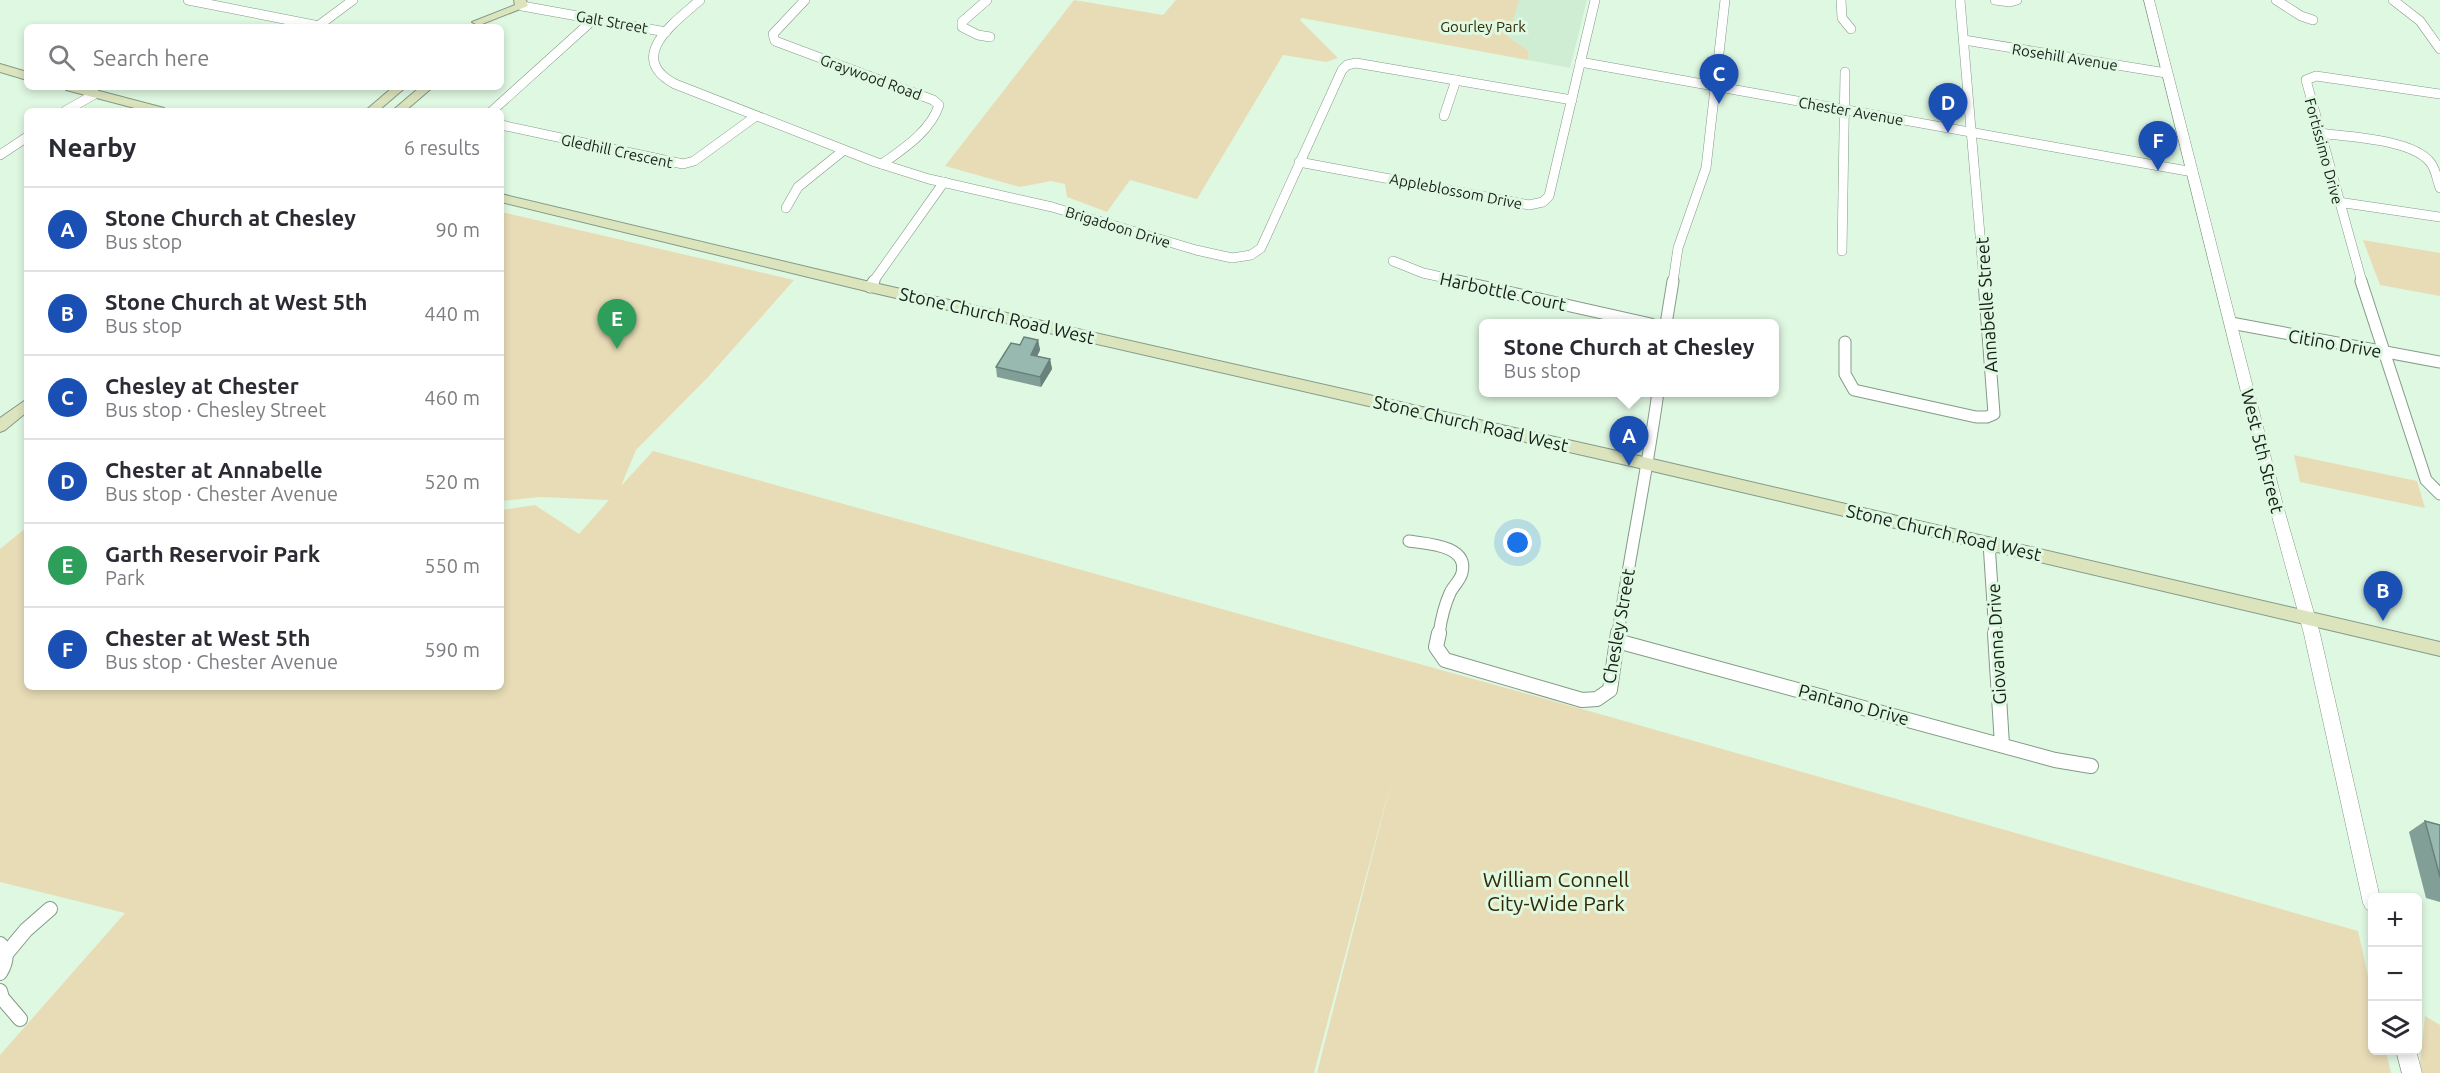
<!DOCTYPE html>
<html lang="en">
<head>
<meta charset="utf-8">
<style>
	body { margin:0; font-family:Ubuntu,sans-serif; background:#f2f2f3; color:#2b2b33 }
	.controls { position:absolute; right:18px; bottom:18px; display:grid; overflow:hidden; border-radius:9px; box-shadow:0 3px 9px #0003 }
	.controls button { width:54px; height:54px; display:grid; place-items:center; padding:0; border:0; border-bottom:2px solid #e1e1e2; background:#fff; color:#2b2b33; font:30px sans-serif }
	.you { position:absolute; left:1518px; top:543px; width:21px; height:21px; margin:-15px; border:4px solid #fff; border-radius:50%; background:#1a73e8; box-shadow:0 0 0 9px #1a73e833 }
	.badge { display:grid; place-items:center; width:39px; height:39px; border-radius:50%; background:#111827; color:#fff; font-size:20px; font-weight:700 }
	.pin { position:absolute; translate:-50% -50px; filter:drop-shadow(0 2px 3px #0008) }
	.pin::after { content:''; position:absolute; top:32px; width:21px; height:18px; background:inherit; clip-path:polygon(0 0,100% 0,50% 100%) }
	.popup { position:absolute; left:1479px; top:319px; width:300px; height:78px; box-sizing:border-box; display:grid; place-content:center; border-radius:9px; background:#fff; filter:drop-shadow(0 2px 4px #0005); font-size:20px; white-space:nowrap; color:#7c7c81 }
	.popup b { font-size:22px; color:#2b2b33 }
	.popup::after { content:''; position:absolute; left:50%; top:100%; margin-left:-12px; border:12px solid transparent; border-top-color:#fff }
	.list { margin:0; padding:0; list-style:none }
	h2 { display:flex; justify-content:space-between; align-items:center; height:78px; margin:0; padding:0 24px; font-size:26px }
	h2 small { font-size:20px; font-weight:400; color:#7c7c81 }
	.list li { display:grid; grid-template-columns:39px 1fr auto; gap:18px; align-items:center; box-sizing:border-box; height:84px; padding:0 24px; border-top:2px solid #e1e1e2 }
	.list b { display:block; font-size:22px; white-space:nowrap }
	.list p { margin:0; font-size:20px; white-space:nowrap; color:#7c7c81 }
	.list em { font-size:20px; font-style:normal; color:#7c7c81 }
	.icon { flex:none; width:33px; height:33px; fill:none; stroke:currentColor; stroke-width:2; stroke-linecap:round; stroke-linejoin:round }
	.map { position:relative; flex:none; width:2440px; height:1073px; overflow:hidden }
	.search { position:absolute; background:#fff; box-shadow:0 3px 9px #0003; left:24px; top:24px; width:480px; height:66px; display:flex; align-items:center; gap:15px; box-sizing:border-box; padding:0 21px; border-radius:9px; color:#7c7c81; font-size:22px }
	.panel { position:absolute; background:#fff; box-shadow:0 3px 9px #0003; left:24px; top:108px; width:480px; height:582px; border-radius:9px }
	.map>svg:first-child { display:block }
	.built { fill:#ceedd3 }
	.green { fill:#e8dcb7 }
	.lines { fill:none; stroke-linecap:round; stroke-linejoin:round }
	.minor-far2-casing { stroke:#849a87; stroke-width:10 }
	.minor-far1-casing { stroke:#849a87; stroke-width:13 }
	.minor-casing { stroke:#849a87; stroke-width:16 }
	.tertiary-casing { stroke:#849a87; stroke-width:1 }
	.secondary-casing { stroke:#849a87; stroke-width:2 }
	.minor-far2 { stroke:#fff; stroke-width:9 }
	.minor-far1 { stroke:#fff; stroke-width:11 }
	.minor { stroke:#fff; stroke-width:14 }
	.tertiary { fill:#fff; fill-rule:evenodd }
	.secondary { fill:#dce4be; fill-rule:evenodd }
	.wall { fill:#829f97 }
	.shaded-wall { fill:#6a827b }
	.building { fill:#97b9b0; stroke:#6a827b; stroke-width:1.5 }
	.labels { text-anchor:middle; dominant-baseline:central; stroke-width:6; stroke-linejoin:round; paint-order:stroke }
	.far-street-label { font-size:15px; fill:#161f17; stroke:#dff8e2 }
	.far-park-label { font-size:15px; fill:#332902; stroke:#dff8e2 }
	.street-label { font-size:18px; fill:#161f17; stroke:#dff8e2 }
	.near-park-label { font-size:21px; fill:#332902; stroke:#dff8e2 }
</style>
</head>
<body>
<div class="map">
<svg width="2440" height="1073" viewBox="0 0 2440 1073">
	<rect width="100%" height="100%" fill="#dff8e2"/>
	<path class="built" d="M1516,0H1587L1570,68L1528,60L1529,51L1508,37L1518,1Z"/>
	<g class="green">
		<path d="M1074,0L1163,15L1176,0H1519L1508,37L1529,51L1528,60L1302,18L1300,20L1338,58L1326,62L1283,55L1197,199L1130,180L1107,212L1067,197L1065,184L1051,181L1020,187L945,166Z"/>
		<path d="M501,212L794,280L709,376L636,450L621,486L653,451L1607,716L2358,931L2372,994V1050L2386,1051L2391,1073H1317L1394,771L1314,1073H0V1055L125,913L0,882V549L27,527V687H501V510L535,505L579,534L609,500L540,497L501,501Z"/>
		<path d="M2363,240L2440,253V296L2380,285Z"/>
		<path d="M2294,455L2417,481L2425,508L2300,482Z"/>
		<path d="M2425,1016L2440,1025V1073H2419Z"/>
	</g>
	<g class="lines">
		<defs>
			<g id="minor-far2">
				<path d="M188,0L324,27"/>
				<path d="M700,0C675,22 625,57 675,84L875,162L929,179L1052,207L1196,250L1232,258L1251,255L1261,248L1342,70L1347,65L1356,63L1572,100"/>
				<path d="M805,0L773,34L775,41L933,100L939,105C931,131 903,149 882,164"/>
				<path d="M987,0L962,22V27L978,35L990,37"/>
				<path d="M1841,0L1842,18L1851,29"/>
				<path d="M1960,0L1984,282"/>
				<path d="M1995,0L2010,2L2017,0"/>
				<path d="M2276,0L2301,16L2313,20"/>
				<path d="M2393,0L2420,21L2440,49"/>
				<path d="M522,6L666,32"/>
				<path d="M318,26L353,0"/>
				<path d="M1964,40L2166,73"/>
				<path d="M1580,62L2193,172"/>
				<path d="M65,111L95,94"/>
				<path d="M492,111L594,19"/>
				<path d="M1444,116L1456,80"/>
				<path d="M501,125L683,164L694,161L756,116"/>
				<path d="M2319,133C2348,137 2411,139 2430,162C2436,169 2437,180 2440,188"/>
				<path d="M0,155L27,137"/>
				<path d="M1299,162L1529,205L1543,202L1549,196L1595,0"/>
				<path d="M2338,202L2440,217"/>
				<path d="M786,208L798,187L844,150"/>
				<path d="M1842,251L1845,72"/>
				<path d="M1393,261L1423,273L1464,282"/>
				<path d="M873,282L944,182"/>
				<path d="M1673,282L1678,248L1706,168L1725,0"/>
				<path d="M2362,282L2306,80L2316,76L2440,94"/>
			</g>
			<g id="minor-far1">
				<path d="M1458,281L1651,324"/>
				<path d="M2361,281L2426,480L2440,494"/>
				<path d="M870,287L874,281"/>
				<path d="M2231,323L2440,362"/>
				<path d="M1666,324L1673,281"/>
				<path d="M1845,342V374L1854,390L1976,417H1987L1994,414L1984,281"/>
				<path d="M1409,541C1427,544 1469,545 1462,573C1460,581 1453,586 1450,593C1444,606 1441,620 1439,634"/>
				<path d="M1989,543L1995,634"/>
				<path d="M1618,634C1630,553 1647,473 1658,392"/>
			</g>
			<g id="minor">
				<path d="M1439,633L1436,647L1445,660L1582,700L1597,699L1610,690L1618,633"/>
				<path d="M1995,633L2002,745"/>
				<path d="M1617,641L2055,760L2091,766"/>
				<path d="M0,944C9,953 6,963 0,973"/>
				<path d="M6,954L26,930L50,909"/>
				<path d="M0,991L2,998L20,1019"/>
			</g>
			<g id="tertiary">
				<path d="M2144,0H2154L2284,509L2320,634L2380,898H2372V912L2366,909L2363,903L2304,634L2270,509Z"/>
				<path d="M2396,1050H2416L2422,1073H2402Z"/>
			</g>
			<g id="secondary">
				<path d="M514,0H526L528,6L482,24L478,25L472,22L515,5Z"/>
				<path d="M0,64L27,72V80L0,72Z"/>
				<path d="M64,87H84L164,108L166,111H146L66,90Z"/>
				<path d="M393,87H406L378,111H365Z"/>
				<path d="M420,87H433L405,111H392Z"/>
				<path d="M501,194L870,282L1648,458L2440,642V656L1648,470L870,292L501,202Z"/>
				<path d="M27,399V412L5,430L0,432V418Z"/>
			</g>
		</defs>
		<use href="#minor-far2" class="minor-far2-casing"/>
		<use href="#minor-far1" class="minor-far1-casing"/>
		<use href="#minor" class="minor-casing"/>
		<use href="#tertiary" class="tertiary-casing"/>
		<use href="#secondary" class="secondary-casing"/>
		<use href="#minor-far2" class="minor-far2"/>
		<use href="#minor-far1" class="minor-far1"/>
		<use href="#minor" class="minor"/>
		<use href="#tertiary" class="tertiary"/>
		<use href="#secondary" class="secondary"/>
	</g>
	<g class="wall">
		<path d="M1038,340L1040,350L1037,356L1050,359L1052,369L1041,387L997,377L996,367L1020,345Z"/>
		<path d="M2425,821L2440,825V902L2426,898L2409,832Z"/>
	</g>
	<g class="shaded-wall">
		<path d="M1038,340L1040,350L1033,365L1031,355Z"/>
		<path d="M1050,359L1052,369L1041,387L1040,377Z"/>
	</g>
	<g class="building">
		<path d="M1024,337L1038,340L1031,355L1050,359L1040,377L996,367L1011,343L1020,345Z"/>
		<path d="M2425,821L2440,825V877Z"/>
	</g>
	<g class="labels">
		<g class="far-street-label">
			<text transform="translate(612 22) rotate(10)">Galt Street</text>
			<text transform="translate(2065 57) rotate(9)">Rosehill Avenue</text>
			<text transform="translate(871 77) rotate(20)">Graywood Road</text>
			<text transform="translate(1851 111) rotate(10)">Chester Avenue</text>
			<text transform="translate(617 151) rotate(12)">Gledhill Crescent</text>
			<text transform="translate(2324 151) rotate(75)">Fortissimo Drive</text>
			<text transform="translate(1456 191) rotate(11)">Appleblossom Drive</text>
			<text transform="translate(1118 227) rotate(17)">Brigadoon Drive</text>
		</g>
		<g class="far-park-label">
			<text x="1483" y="26">Gourley Park</text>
		</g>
		<g class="street-label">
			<text transform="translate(1503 291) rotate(12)">Harbottle Court</text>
			<text transform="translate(1986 305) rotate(-94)">Annabelle Street</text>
			<text transform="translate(997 315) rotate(13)">Stone Church Road West</text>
			<text transform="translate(2335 343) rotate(10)">Citino Drive</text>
			<text transform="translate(1471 423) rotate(13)">Stone Church Road West</text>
			<text transform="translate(2263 451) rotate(76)">West 5th Street</text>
			<text transform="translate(1944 532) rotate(13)">Stone Church Road West</text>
			<text transform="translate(1618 626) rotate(-80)">Chesley Street</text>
			<text transform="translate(1996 644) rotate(-93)">Giovanna Drive</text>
			<text transform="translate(1854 704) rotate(15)">Pantano Drive</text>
		</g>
		<g class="near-park-label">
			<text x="1556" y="879">William Connell<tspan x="1556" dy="24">City-Wide Park</tspan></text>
		</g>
	</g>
</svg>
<div class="controls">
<button>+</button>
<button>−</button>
<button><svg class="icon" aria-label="layers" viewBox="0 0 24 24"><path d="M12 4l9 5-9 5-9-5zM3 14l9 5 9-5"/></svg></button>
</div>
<div class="you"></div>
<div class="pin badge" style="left:1629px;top:466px;background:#1a4fb4">A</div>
<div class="popup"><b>Stone Church at Chesley</b>Bus stop</div>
<div class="pin badge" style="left:2383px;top:621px;background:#1a4fb4">B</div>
<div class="pin badge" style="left:1719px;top:104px;background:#1a4fb4">C</div>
<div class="pin badge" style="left:1948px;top:133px;background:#1a4fb4">D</div>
<div class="pin badge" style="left:617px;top:349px;background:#2e9e5b">E</div>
<div class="pin badge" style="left:2158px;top:171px;background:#1a4fb4">F</div>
<div class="search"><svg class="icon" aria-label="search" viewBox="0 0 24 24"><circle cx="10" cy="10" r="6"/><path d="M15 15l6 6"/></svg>Search here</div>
<section class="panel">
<h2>Nearby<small>6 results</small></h2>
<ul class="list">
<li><span class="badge" style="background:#1a4fb4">A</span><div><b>Stone Church at Chesley</b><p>Bus stop</p></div><em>90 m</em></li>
<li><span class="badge" style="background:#1a4fb4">B</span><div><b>Stone Church at West 5th</b><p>Bus stop</p></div><em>440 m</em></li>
<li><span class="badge" style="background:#1a4fb4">C</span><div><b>Chesley at Chester</b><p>Bus stop · Chesley Street</p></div><em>460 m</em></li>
<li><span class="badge" style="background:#1a4fb4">D</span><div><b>Chester at Annabelle</b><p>Bus stop · Chester Avenue</p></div><em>520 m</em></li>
<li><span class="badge" style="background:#2e9e5b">E</span><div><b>Garth Reservoir Park</b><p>Park</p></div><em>550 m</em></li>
<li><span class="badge" style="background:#1a4fb4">F</span><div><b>Chester at West 5th</b><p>Bus stop · Chester Avenue</p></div><em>590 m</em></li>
</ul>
</section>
</div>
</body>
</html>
